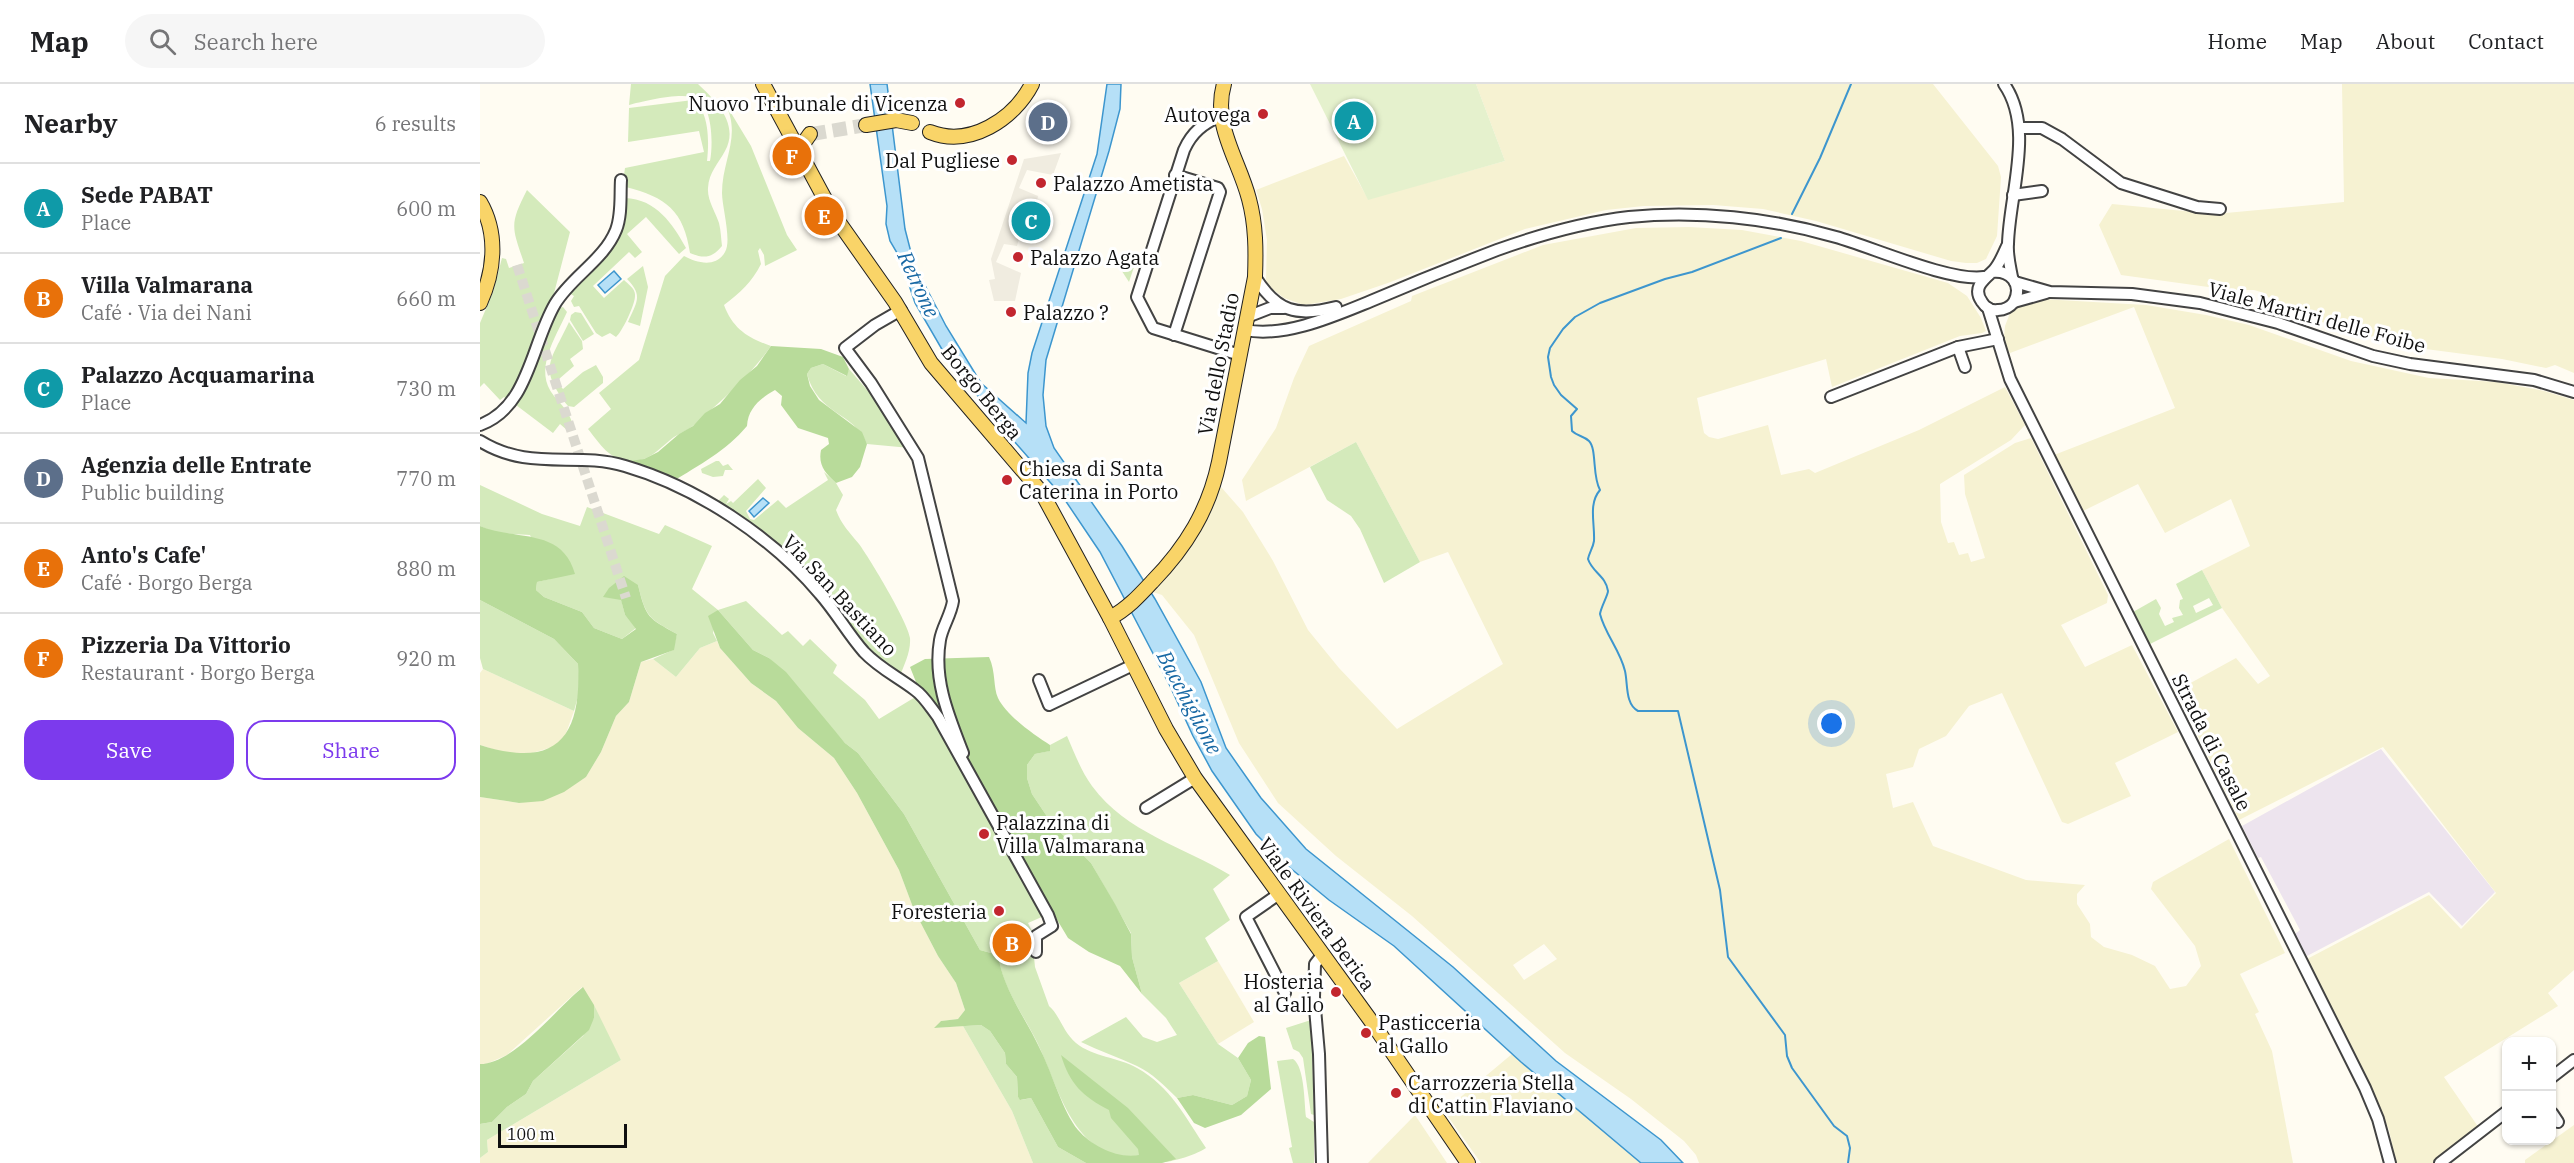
<!DOCTYPE html>
<html lang="en">
<head>
<meta charset="utf-8">
<style>
	body { margin:0; font-family:"IBM Plex Serif",serif; background:#f6f6f6; color:#202124 }
	.controls { position:absolute; right:18px; bottom:18px; display:grid; overflow:hidden; border-radius:12px; box-shadow:0 2px 4px #0004 }
	.controls button { width:54px; height:54px; display:grid; place-items:center; padding:0; border:0; border-bottom:2px solid #e0e0e0; background:#fff; color:#202124; font:30px sans-serif }
	.scale { position:absolute; left:18px; bottom:15px; width:129px; box-sizing:border-box; padding-left:6px; border:3px solid #101010; border-top:0; font-size:16px; line-height:21px; white-space:nowrap; color:#101010; -webkit-text-stroke:4px #fff; paint-order:stroke }
	.you { position:absolute; left:1352px; top:640px; width:21px; height:21px; margin:-15px; border:4px solid #fff; border-radius:50%; background:#1a73e8; box-shadow:0 0 0 9px #1a73e833 }
	.badge { display:grid; place-items:center; width:39px; height:39px; border-radius:50%; background:#7c3aed; color:#fff; font-size:20px; font-weight:700 }
	.pin { position:absolute; translate:-50% -50%; border:3px solid #fff; box-shadow:0 2px 6px #0006 }
	.list { margin:0; padding:0; list-style:none }
	h2 { display:flex; justify-content:space-between; align-items:center; height:78px; margin:0; padding:0 24px; font-size:26px }
	h2 small { font-size:20px; font-weight:400; color:#757577 }
	.list li { display:grid; grid-template-columns:39px 1fr auto; gap:18px; align-items:center; box-sizing:border-box; height:90px; padding:0 24px; border-top:2px solid #e0e0e0 }
	.list b { display:block; font-size:22px; white-space:nowrap }
	.list p { margin:0; font-size:20px; white-space:nowrap; color:#757577 }
	.list em { font-size:20px; font-style:normal; color:#757577 }
	.actions { display:flex; gap:12px; padding:18px 24px }
	.actions a { flex:1; padding:14px 0; border:2px solid #7c3aed; border-radius:18px; text-align:center; font-size:21px; color:#7c3aed }
	.actions .main { background:#7c3aed; color:#fff }
	.icon { flex:none; width:33px; height:33px; fill:none; stroke:currentColor; stroke-width:2; stroke-linecap:round; stroke-linejoin:round }
	.map { position:relative; flex:none; width:2094px; height:1079px; overflow:hidden }
	header { display:flex; align-items:center; gap:36px; box-sizing:border-box; height:84px; padding:0 30px; background:#fff; border-bottom:2px solid #e0e0e0 }
	header strong { font-size:28px }
	nav { display:flex; gap:33px; margin-inline-start:auto; font-size:21px }
	.search { width:420px; height:54px; background:#f6f6f6; display:flex; align-items:center; gap:15px; box-sizing:border-box; padding:0 21px; border-radius:33px; color:#757577; font-size:22px }
	main { display:flex }
	aside { flex:1; background:#fff }
	.map>svg:first-child { display:block }
	.industrial { fill:#ede4ee }
	.farmland { fill:#f6f2d2; fill-rule:evenodd }
	.green { fill:#d4eabb; fill-rule:evenodd }
	.forest { fill:#b8db9a }
	.pitch { fill:#e5f1cd }
	.plaza { fill:#f0ece0 }
	.water { fill:#b6e0f7; stroke:#3d96ce; stroke-width:1.5 }
	.lines { fill:none; stroke-linecap:round; stroke-linejoin:round }
	.stream { stroke:#3d96ce; stroke-width:2 }
	.minor-tunnel { stroke:#dbd9d0; stroke-width:10; stroke-dasharray:10 5; stroke-linecap:butt }
	.major-tunnel { stroke:#dbd9d0; stroke-width:14; stroke-dasharray:14 7; stroke-linecap:butt }
	.minor-casing { stroke:#434343; stroke-width:14 }
	.major-casing { stroke:#212121; stroke-width:16 }
	.minor { stroke:#fff; stroke-width:10 }
	.major { stroke:#f9d468; stroke-width:14 }
	.poi-dot { fill:#c2262f; stroke:#fff; stroke-width:2 }
	.labels { text-anchor:middle; dominant-baseline:central; stroke-width:6; stroke-linejoin:round; paint-order:stroke }
	.poi-label { font-size:20px; fill:#101010; stroke:#fff; text-anchor:start }
	.street-label { font-size:20px; fill:#101010; stroke:#fff }
	.water-label { font-size:21px; font-style:italic; fill:#1768a4; stroke:#fff }
</style>
</head>
<body>
<header>
<strong>Map</strong>
<div class="search"><svg class="icon" aria-label="search" viewBox="0 0 24 24"><circle cx="10" cy="10" r="6"/><path d="M15 15l6 6"/></svg>Search here</div>
<nav><a>Home</a><a>Map</a><a>About</a><a>Contact</a></nav>
</header>
<main>
<aside>
<h2>Nearby<small>6 results</small></h2>
<ul class="list">
<li><span class="badge" style="background:#0f9aa8">A</span><div><b>Sede PABAT</b><p>Place</p></div><em>600 m</em></li>
<li><span class="badge" style="background:#e8710a">B</span><div><b>Villa Valmarana</b><p>Café · Via dei Nani</p></div><em>660 m</em></li>
<li><span class="badge" style="background:#0f9aa8">C</span><div><b>Palazzo Acquamarina</b><p>Place</p></div><em>730 m</em></li>
<li><span class="badge" style="background:#5c6f8a">D</span><div><b>Agenzia delle Entrate</b><p>Public building</p></div><em>770 m</em></li>
<li><span class="badge" style="background:#e8710a">E</span><div><b>Anto's Cafe'</b><p>Café · Borgo Berga</p></div><em>880 m</em></li>
<li><span class="badge" style="background:#e8710a">F</span><div><b>Pizzeria Da Vittorio</b><p>Restaurant · Borgo Berga</p></div><em>920 m</em></li>
</ul>
<div class="actions"><a class="main">Save</a><a>Share</a></div>
</aside>
<div class="map">
<svg width="2094" height="1079" viewBox="0 0 2094 1079">
	<rect width="100%" height="100%" fill="#fffcf2"/>
	<path class="industrial" d="M1901,665L2015,808L1982,842L1949,808L1827,872L1815,850L1820,846L1781,773L1778,774L1762,742Z"/>
	<g class="farmland">
		<path d="M996,0H1453L1518,82L1521,93L1517,152L1506,175L1497,179H1486L1471,177L1336,137L1283,125L1233,121L1164,122L1126,126L1045,145L908,199L861,215L824,221L804,214L792,205L786,197L787,156L782,125L776,106L864,72L888,115L1025,77Z"/>
		<path d="M1862,0H2094V289L2075,281L2066,284L2022,275L1938,264L1861,245L1797,221L1784,209L1774,206H1750L1641,191L1619,141L1632,120L1735,130L1864,118Z"/>
		<path d="M1209,143L1262,146L1321,157L1468,199L1487,212L1501,234L1506,247L1502,249L1480,252L1352,303L1346,275L1217,314L1224,349L1229,353L1238,355L1288,341L1301,391L1329,385L1335,389L1439,346L1525,303L1545,341L1531,356L1460,400L1461,438L1468,459L1474,458L1479,471L1488,469L1491,478L1505,474L1485,410L1484,391L1535,359L1551,354L1628,511L1627,519L1581,541L1605,583L1652,561L1698,648L1635,679L1651,712L1588,740L1582,738L1522,609L1489,622L1466,652L1439,665L1433,683L1406,690L1413,724L1433,718L1453,762L1546,796L1605,801L1597,810V820L1610,840L1611,853L1624,863L1652,871L1675,882L1690,905L1706,902L1721,882L1715,862L1671,805L1673,798L1749,755L1805,869L1760,890L1779,928L1775,930L1792,967L1813,1079H1219L1216,1071L1204,1057L1151,1015L1085,969L932,832L856,772L798,719L759,659L714,551L682,511L670,507L727,432L741,403L763,428L793,477L828,546L859,584L917,645L1023,580L968,468L940,478L876,358L766,417L762,396L796,344L814,294L829,262L931,217L932,212L1063,161L1156,144ZM1064,860L1077,875L1044,896L1033,881Z"/>
		<path d="M1561,215L1666,221L1726,231L1769,241L1871,277L1949,294L2017,298L2064,307L2094,316V886L2068,909L2078,922L1964,993L1999,1044L1953,1079H1916L1909,1046L1898,1020L1827,875L1949,811L1981,845L2016,809L1903,663L1759,736L1696,607L1756,574L1778,600L1790,592L1742,524L1722,486L1770,462L1751,415L1685,449L1658,400L1603,427L1574,371L1695,324L1654,223L1530,269L1525,262L1524,253L1525,242L1530,229L1543,218Z"/>
		<path d="M237,557L240,564L271,599L296,617L318,644L354,674L377,709L419,786L434,826L458,872L476,899L485,926L478,935L461,937L455,944L483,942L532,1027L553,1079H0V1074L8,1068L7,1056L141,976L102,903L27,971L6,980H0V713L39,719L84,707L106,693L121,668L136,632L149,618L161,578L173,575L196,593L220,564Z"/>
		<path d="M3,585L94,627L84,655L76,662L49,670L25,669L0,661V589Z"/>
		<path d="M738,877L774,938L738,960L699,899Z"/>
		<path d="M1032,970L1041,978L1161,1079H1001L964,1027Z"/>
		<path d="M935,1031L967,1079H888Z"/>
		<path d="M2094,1041V1079H2045V1076Z"/>
	</g>
	<g class="green">
		<path d="M151,0H218C235,16 260,40 245,67C238,80 229,88 228,104C227,116 236,129 239,139C241,147 241,155 242,162C232,174 224,175 210,169C204,127 186,113 146,103V91H144L145,84L224,68L219,47L148,58L149,24L213,16C230,28 229,59 227,77H230C233,62 233,25 218,15C205,7 163,17 149,21Z"/>
		<path d="M245,19L271,62L307,151L317,166L285,182L284,171L280,164L278,167L281,180C272,198 260,209 244,221C253,245 268,254 291,262C270,292 241,317 214,341C208,346 200,349 194,353C181,363 169,378 151,377C130,377 120,360 108,345L131,325L119,309L159,276L185,192L204,172C217,179 236,184 245,168C252,157 242,123 242,109C242,75 262,52 245,19Z"/>
		<path d="M47,106L90,148L72,217L28,316L24,313L20,316L4,299L0,303V239L13,208L22,174L26,175L29,184L44,179C32,143 29,141 47,106Z"/>
		<path d="M145,114C176,115 193,140 206,164L199,170L166,133L147,150L162,168L155,174L149,168L113,202L124,214L144,196C148,200 156,205 155,212C155,221 142,248 136,253L130,249L122,253L116,249L99,222L94,223L91,217L94,212L89,209L120,174Z"/>
		<path d="M646,171H658L649,198L634,175Z"/>
		<path d="M163,182L168,203L160,242L148,238C156,219 164,212 147,195Z"/>
		<path d="M83,223L87,228C75,255 53,286 74,312C81,320 90,329 92,339L87,346L80,340L73,349L36,321L57,278L79,224Z"/>
		<path d="M95,228L101,229L114,250L103,257L90,236L91,231Z"/>
		<path d="M89,238L102,257L103,265L90,275L94,282L79,295L78,299L83,305L103,288L116,281L123,293V299L94,323L88,322C58,283 70,279 89,238Z"/>
		<path d="M343,280L366,292L369,285L400,321L430,364L387,360C374,328 338,331 327,290L331,284Z"/>
		<path d="M876,358L940,478L904,499L880,445L871,432L847,416L830,383Z"/>
		<path d="M236,377H239L243,382L248,380L253,386H245L243,392L233,393L222,389L221,385Z"/>
		<path d="M344,388L356,399L363,411L356,426C361,440 370,449 379,460C390,475 428,538 430,554C431,568 424,581 419,594L386,567L356,523L235,420L244,411L249,415L246,420L251,417L253,419L278,395L286,404L266,427L270,435L274,436L298,416L306,424L348,396Z"/>
		<path d="M0,401L62,430L100,442L107,423L179,450L185,441L232,462L212,505L238,526L266,517L302,551L308,547L323,562L330,555L357,581L353,589L385,616L399,635L437,612L449,627L564,832L548,839L554,851L552,853L555,883L569,922C579,930 583,948 596,959C613,973 638,973 657,984C690,1002 706,1034 726,1064C714,1072 689,1079 674,1079C669,1078 664,1072 658,1072C655,1071 652,1073 649,1073C592,1071 577,999 557,958C542,928 523,905 518,871L500,866L424,730L378,669L365,659L289,574L273,566L238,526L233,549L237,557L220,564L196,593L173,575L193,566L197,550C168,534 166,533 158,501L141,515L145,531L156,544L142,555L114,544L102,528L64,513L56,506L57,498L70,495L50,451L16,449L0,442Z"/>
		<path d="M1722,486L1742,524L1668,561L1653,528L1676,515L1681,524L1679,530L1685,542L1694,538L1692,534L1703,531L1699,524L1700,516L1703,515L1696,500ZM1729,514L1733,521L1716,529L1713,522Z"/>
		<path d="M0,516L74,555L98,580L100,605L94,627L3,585L0,574Z"/>
		<path d="M587,652C594,668 601,687 612,702C647,749 702,762 750,791L733,805L750,836L725,854L738,877L699,899L738,960L758,974L771,996L767,1012L752,1021L713,1011L697,1014C685,1002 672,989 657,982C638,973 619,967 601,958L646,933L663,953L677,958L697,951L686,934L662,910L652,873L651,849L611,779L572,740L552,710L547,694V681L555,670L569,667L570,661Z"/>
		<path d="M114,921L141,976L7,1056L8,1068L0,1074V1040L12,1038L27,1023L46,1010L53,997L103,952L114,934Z"/>
		<path d="M831,936L834,1031L831,1030L823,974L819,968L813,965L806,944Z"/>
		<path d="M501,941L510,947L525,969L526,980L537,993L538,1013L541,1016L551,1014L578,1063L606,1079H553L532,1027L483,942Z"/>
		<path d="M813,975C825,983 824,1019 826,1033L834,1038V1079H813L809,1064L812,1063L797,977Z"/>
	</g>
	<g class="forest">
		<path d="M291,262L341,265L363,273L369,285L367,292L343,280L331,284L327,290L330,302L339,316L382,348L387,360L380,383L372,393L356,399C345,389 338,381 341,366L349,360L348,354L318,344L301,321L302,312L295,306C281,314 268,324 267,342C246,367 219,381 192,398L150,377L164,375L178,368L199,350L213,342L225,329L240,320L260,296L277,282Z"/>
		<path d="M0,442C36,457 82,443 95,490L57,498L56,506L64,513L102,528L114,544L142,555L156,545L145,531L141,516L123,513L129,504L144,492L158,501C166,534 168,534 197,550L194,566L161,578L149,618L136,632L121,668L106,693L84,708L63,717L39,719L0,713V661C75,685 102,655 98,580L74,555L0,516Z"/>
		<path d="M238,526L273,566L289,574L306,588L365,659L378,669L424,730L500,866L518,871C524,908 546,934 561,967C572,989 583,1028 598,1046C612,1062 637,1075 659,1071L658,1065L631,1034L629,1026C603,1013 589,999 581,971L648,1024L696,1075L682,1079H606L578,1063L551,1014L540,1016L538,1013L537,993L526,980L525,969L510,947L501,941L454,944L461,937L478,935L485,926L476,899L458,872L434,826L419,786L377,709L354,674L318,644L296,617L271,599L240,564L228,532Z"/>
		<path d="M509,573C516,588 513,603 518,614C526,631 554,651 570,661V667L555,670L547,681V694L552,710L572,740L611,779L635,820L651,850L652,873L662,910L640,882L609,868L588,854L438,603L430,583L445,575Z"/>
		<path d="M103,903L114,921V934L109,946L53,997L46,1010L27,1023L12,1038L0,1040V980C34,980 77,924 103,903Z"/>
		<path d="M779,952L785,953L791,1005L761,1031L725,1044L714,1039L697,1014L713,1011L752,1021L767,1012L771,996L758,974L768,959Z"/>
	</g>
	<path class="pitch" d="M830,0H996L1025,77L888,116Z"/>
	<path class="plaza" d="M581,69L573,91L547,86L539,104L558,112L555,127L534,123L530,142L541,147L537,162L524,160L516,178L541,189L535,217H514L509,196L515,195L511,175L544,75Z"/>
	<g class="water">
		<path d="M390,0H407L425,145L434,180L466,242L501,299L546,339L548,289L552,269L617,70L627,0H641L640,25L629,67L566,276L563,311L566,342L574,364L642,462L675,515L721,598L746,664L781,714L826,765L973,883L1076,977L1181,1056L1203,1079H1161L1041,978L914,862L849,816L809,783L776,750L732,687L713,652L690,602L620,468L583,413L526,348L523,339L484,297L467,274L435,219L420,174L410,157L406,140L407,122Z"/>
		<path d="M134,187L141,195L125,209L118,201Z"/>
		<path d="M283,414L289,419L274,433L269,427Z"/>
	</g>
	<g class="lines">
		<g class="stream">
			<path d="M1312,130L1340,74L1371,0"/>
			<path d="M1301,154L1212,188L1185,195L1120,219L1095,233L1083,245L1070,264L1068,273L1071,293L1074,301L1081,311L1097,325L1091,332L1092,347C1097,352 1104,352 1109,357C1117,365 1112,392 1120,406C1108,420 1115,439 1114,457C1113,464 1109,469 1108,475C1112,488 1126,492 1128,507C1128,511 1121,523 1120,530C1125,550 1140,566 1145,587C1148,600 1145,620 1158,627H1198L1240,806L1248,873L1305,951L1307,972L1312,984L1354,1042L1367,1052L1370,1064L1368,1079"/>
		</g>
		<path class="minor-tunnel" d="M37,181L146,514"/>
		<path class="major-tunnel" d="M332,50L386,41"/>
		<defs>
			<g id="minor">
				<path d="M1524,0C1555,44 1529,111 1528,160C1527,171 1530,182 1532,193"/>
				<path d="M740,32C723,40 712,48 704,66L657,213L673,244L760,271"/>
				<path d="M1539,44H1562L1582,55L1641,99L1717,123L1740,125"/>
				<path d="M1533,111L1562,107"/>
				<path d="M1512,188C1530,186 1543,200 1534,218C1530,223 1525,226 1518,226C1511,227 1505,223 1502,218C1492,204 1503,196 1513,187C1519,181 1523,171 1527,162"/>
				<path d="M775,193C797,228 817,233 856,223"/>
				<path d="M1535,198L1570,208L1652,210L1720,219L1798,239L1893,272L1930,280L2054,296L2094,308"/>
				<path d="M1534,218L1566,209"/>
				<path d="M1508,224L1530,295L1885,1004L1898,1035L1910,1079"/>
				<path d="M421,226L395,241L365,264L391,299L438,374L473,517C471,531 462,543 460,556C453,596 469,633 483,669"/>
				<path d="M767,233L790,224H804"/>
				<path d="M765,246C805,254 854,232 891,217C933,199 975,182 1017,166C1059,151 1105,138 1149,133C1217,126 1290,134 1356,153C1392,163 1470,198 1504,193"/>
				<path d="M694,251L740,108L738,104L695,91"/>
				<path d="M1478,263L1485,283"/>
				<path d="M1351,313L1478,263L1518,255"/>
				<path d="M0,341C49,323 51,261 75,220C91,193 124,176 136,146C142,131 140,112 141,96"/>
				<path d="M0,357C50,388 95,367 145,382C217,403 292,453 340,510C356,528 368,550 384,568C399,584 418,593 435,606C444,612 451,624 458,633L568,831L572,842L556,852V868"/>
				<path d="M559,596L569,621L653,581"/>
				<path d="M666,724L715,694"/>
				<path d="M799,810L766,833L805,909"/>
				<path d="M842,871L835,880L834,913L839,970L842,1079"/>
				<path d="M2072,993L2094,976"/>
				<path d="M2072,1029L2078,1038"/>
				<path d="M1960,1079L2026,1028"/>
			</g>
			<g id="major">
				<path d="M283,0L353,130L415,218L451,279L562,409L630,534L686,645L715,694L891,937L988,1079"/>
				<path d="M386,41L416,36L432,39"/>
				<path d="M450,48C490,64 534,35 552,0"/>
				<path d="M324,72L323,60L330,50"/>
				<path d="M0,118C18,149 15,186 0,219"/>
				<path d="M630,534C647,525 659,512 672,498C706,463 729,426 739,378L775,193C776,167 776,141 769,115C759,76 732,41 744,0"/>
			</g>
		</defs>
		<use href="#minor" class="minor-casing"/>
		<use href="#major" class="major-casing"/>
		<use href="#minor" class="minor"/>
		<use href="#major" class="major"/>
	</g>
	<g class="poi-dot">
		<circle cx="480" cy="19" r="6"/>
		<circle cx="783" cy="30" r="6"/>
		<circle cx="532" cy="76" r="6"/>
		<circle cx="561" cy="99" r="6"/>
		<circle cx="538" cy="173" r="6"/>
		<circle cx="531" cy="228" r="6"/>
		<circle cx="527" cy="396" r="6"/>
		<circle cx="504" cy="750" r="6"/>
		<circle cx="519" cy="827" r="6"/>
		<circle cx="856" cy="908" r="6"/>
		<circle cx="886" cy="949" r="6"/>
		<circle cx="916" cy="1009" r="6"/>
	</g>
	<g class="labels">
		<g class="poi-label">
			<text x="468" y="19" text-anchor="end">Nuovo Tribunale di Vicenza</text>
			<text x="771" y="30" text-anchor="end">Autovega</text>
			<text x="520" y="76" text-anchor="end">Dal Pugliese</text>
			<text x="573" y="99">Palazzo Ametista</text>
			<text x="550" y="173">Palazzo Agata</text>
			<text x="543" y="228">Palazzo ?</text>
			<text x="539" y="384">Chiesa di Santa<tspan x="539" dy="23">Caterina in Porto</tspan></text>
			<text x="516" y="738">Palazzina di<tspan x="516" dy="23">Villa Valmarana</tspan></text>
			<text x="507" y="827" text-anchor="end">Foresteria</text>
			<text x="844" y="897" text-anchor="end">Hosteria<tspan x="844" dy="23">al Gallo</tspan></text>
			<text x="898" y="938">Pasticceria<tspan x="898" dy="23">al Gallo</tspan></text>
			<text x="928" y="998">Carrozzeria Stella<tspan x="928" dy="23">di Cattin Flaviano</tspan></text>
		</g>
		<g class="street-label">
			<text transform="translate(1837 233) rotate(15)">Viale Martiri delle Foibe</text>
			<text transform="translate(738 280) rotate(-79)">Via dello Stadio</text>
			<text transform="translate(502 308) rotate(51)">Borgo Berga</text>
			<text transform="translate(360 511) rotate(47)">Via San Bastiano</text>
			<text transform="translate(1732 658) rotate(63)">Strada di Casale</text>
			<text transform="translate(837 830) rotate(54)">Viale Riviera Berica</text>
		</g>
		<g class="water-label">
			<text transform="translate(439 200) rotate(65)">Retrone</text>
			<text transform="translate(710 618) rotate(62)">Bacchiglione</text>
		</g>
	</g>
</svg>
<div class="controls">
<button>+</button>
<button>−</button>
</div>
<div class="scale">100 m</div>
<div class="you"></div>
<div class="pin badge" style="left:874px;top:37px;background:#0f9aa8">A</div>
<div class="pin badge" style="left:532px;top:859px;background:#e8710a">B</div>
<div class="pin badge" style="left:551px;top:137px;background:#0f9aa8">C</div>
<div class="pin badge" style="left:568px;top:38px;background:#5c6f8a">D</div>
<div class="pin badge" style="left:344px;top:132px;background:#e8710a">E</div>
<div class="pin badge" style="left:312px;top:72px;background:#e8710a">F</div>
</div>
</main>
</body>
</html>
